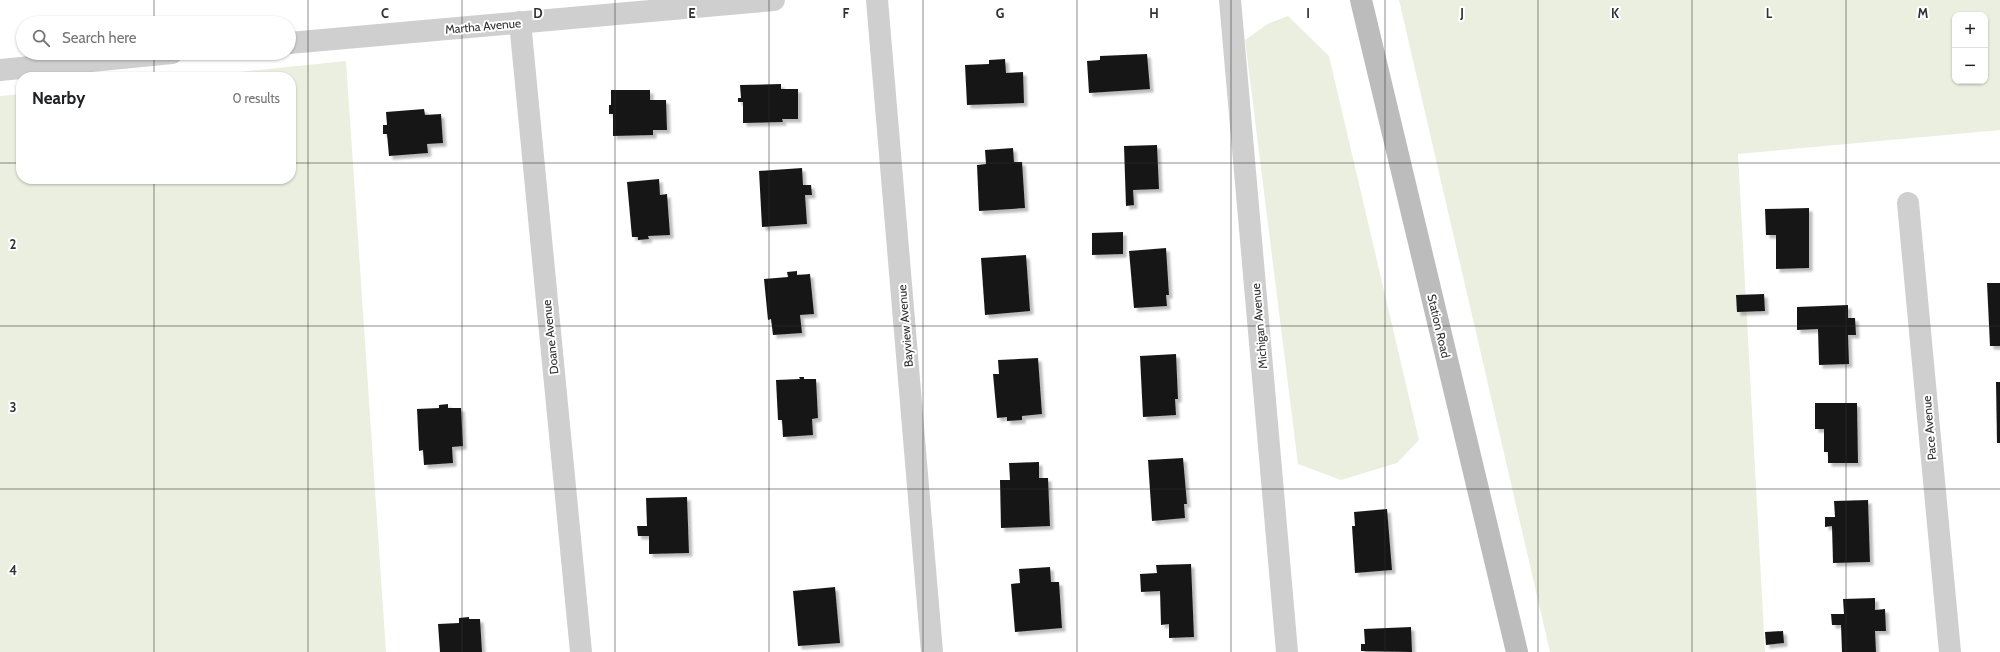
<!DOCTYPE html>
<html lang="en">
<head>
<meta charset="utf-8">
<style>
	body { margin:0; font-family:Cabin,sans-serif; background:#f2f2f2; color:#202124 }
	.controls { position:absolute; right:12px; top:12px; display:grid; overflow:hidden; border-radius:8px; box-shadow:0 1px 3px #0004 }
	.controls button { width:36px; height:36px; display:grid; place-items:center; padding:0; border:0; border-bottom:1px solid #e0e0e0; background:#fff; color:#202124; font:20px sans-serif }
	.list { margin:0; padding:0; list-style:none }
	h2 { display:flex; justify-content:space-between; align-items:center; height:52px; margin:0; padding:0 16px; font-size:17px }
	h2 small { font-size:13px; font-weight:400; color:#757577 }
	.icon { flex:none; width:22px; height:22px; fill:none; stroke:currentColor; stroke-width:2; stroke-linecap:round; stroke-linejoin:round }
	.map { position:relative; flex:none; width:2000px; height:652px; overflow:hidden }
	.search { position:absolute; background:#fff; box-shadow:0 1px 3px #0004; left:16px; top:16px; width:280px; height:44px; display:flex; align-items:center; gap:10px; box-sizing:border-box; padding:0 14px; border-radius:22px; color:#757577; font-size:15px }
	.panel { position:absolute; background:#fff; box-shadow:0 1px 3px #0004; left:16px; top:72px; width:280px; height:112px; border-radius:16px }
	.map>svg:first-child { display:block }
	.green { fill:#eaefe0; fill-rule:evenodd }
	.building { fill:#191919; filter:url(#shadow) }
	.lines { fill:none; stroke-linecap:round; stroke-linejoin:round }
	.street { stroke:#cfcfcf; stroke-width:22 }
	.secondary { stroke:#bcbcbc; stroke-width:22 }
	.grid { fill:none; stroke:#323232; stroke-width:1; stroke-opacity:0.55 }
	.labels { text-anchor:middle; dominant-baseline:central; stroke-width:4; stroke-linejoin:round; paint-order:stroke }
	.street-label { font-size:12px; fill:#323232; stroke:#fff }
	.grid-label { font-size:13px; text-anchor:middle; font-weight:bold; fill:#323232; stroke:#fff; stroke-width:4; stroke-linejoin:round; paint-order:stroke }
</style>
</head>
<body>
<div class="map">
<svg width="2000" height="652" viewBox="0 0 2000 652">
	<defs>
		<filter id="shadow"><feDropShadow dx="3.5" dy="3.5" stdDeviation="1" flood-color="#0004"/></filter>
	</defs>
	<rect width="100%" height="100%" fill="#fff"/>
	<g class="green">
		<path d="M1399,0H2000V130L1738,154L1765,652H1550ZM1955,15H1985V81H1955Z"/>
		<path d="M1288,16L1329,56L1419,440L1397,463L1341,480L1298,464L1245,40L1269,23Z"/>
		<path d="M346,61L386,652H0V96L21,94V179H291V77H189Z"/>
	</g>
	<g class="building">
		<path d="M1147,54L1150,89L1089,93L1087,61L1100,60V56Z"/>
		<path d="M1005,59L1006,73L1023,72L1024,103L967,105L965,65L989,64V60Z"/>
		<path d="M781,84V89H798V119H782L783,122L743,123V102H738V98H741L740,85Z"/>
		<path d="M611,90H650V100H666L667,130H653V135L613,136V114H609V105H611Z"/>
		<path d="M424,109L425,115L441,114L443,143L427,144L428,153L389,156L387,134H383V125H387L386,112Z"/>
		<path d="M1157,145L1159,189L1133,190L1134,205L1126,206L1124,146Z"/>
		<path d="M1013,148L1014,162H1022L1025,208L979,211L977,165L986,164L985,150Z"/>
		<path d="M802,168L803,185H811L812,195H805L807,224L762,227L759,171Z"/>
		<path d="M659,179L660,195L667,194L670,235L648,236L649,239L638,240V237H632L627,182Z"/>
		<path d="M1809,208V268L1776,269V235H1766L1765,209Z"/>
		<path d="M1123,232V254L1092,255V233Z"/>
		<path d="M1166,248L1169,295H1166L1167,306L1134,308L1129,251Z"/>
		<path d="M1026,255L1030,311L985,315L981,258Z"/>
		<path d="M797,271V275L810,274L814,314L800,315L802,333L773,335L771,319L768,320L764,279L788,277L787,272Z"/>
		<path d="M1987,283H2000V346H1990Z"/>
		<path d="M1764,294L1765,311L1737,312L1736,295Z"/>
		<path d="M1848,305V318H1855L1856,335H1848L1849,364L1819,365L1818,329L1797,330V307Z"/>
		<path d="M1176,354L1178,399H1175L1176,415L1143,417L1140,356Z"/>
		<path d="M1038,358L1042,414L1022,416V420L1007,421V417L997,418L993,374H999L998,360Z"/>
		<path d="M799,377H804V379H816L818,418L812,419L813,435L783,437L782,420H778L776,380L800,379Z"/>
		<path d="M1996,382H2000V443H1997Z"/>
		<path d="M1815,403H1857L1858,463H1828V452H1824V429H1815Z"/>
		<path d="M448,404V408H461L463,446L452,447L453,463L424,465L423,450L419,451L417,409L439,408V405Z"/>
		<path d="M1183,458L1187,504H1184L1185,518L1152,521L1148,460Z"/>
		<path d="M1039,462V478H1048L1050,526L1001,528L1000,480H1010L1009,463Z"/>
		<path d="M687,497L689,553L649,554V536H638L637,526H647L646,498Z"/>
		<path d="M1868,500L1870,562L1833,563L1832,526L1825,527V517H1835L1834,501Z"/>
		<path d="M1387,509L1392,570L1355,573L1352,526H1355L1354,512Z"/>
		<path d="M1191,564L1194,637L1169,638V624L1161,625L1160,591L1141,592L1140,574L1157,573L1156,565Z"/>
		<path d="M1050,567L1051,582H1059L1062,628L1015,632L1011,584L1020,583L1019,569Z"/>
		<path d="M835,587L840,643L798,646L793,591Z"/>
		<path d="M1875,598V610L1885,609L1886,631H1875L1876,652H1842L1841,625H1832L1831,614H1844L1843,599Z"/>
		<path d="M469,617V619H480L482,652H440L438,624L459,623V618Z"/>
		<path d="M1411,627L1412,652L1361,651V644H1365L1364,629Z"/>
		<path d="M1783,631L1784,643L1766,645L1765,632Z"/>
	</g>
	<g class="lines">
		<g class="street">
			<path d="M877,0L932,652"/>
			<path d="M1230,0L1287,652"/>
			<path d="M520,22L581,652"/>
			<path d="M289,43L774,0"/>
			<path d="M0,70L172,53"/>
			<path d="M1908,203L1950,652"/>
		</g>
		<path class="secondary" d="M1361,0L1517,652"/>
	</g>
	<path class="grid" d="M154,0V23M308,0V652M462,0V652M615,0V652M769,0V652M923,0V652M1077,0V652M1231,0V652M1385,0V652M1538,0V652M1692,0V652M1846,0V652M154,53V77M0,163H21M291,163H2000M154,179V652M0,326H2000M0,489H2000"/>
	<g class="labels">
		<g class="street-label">
			<text transform="translate(483 26) rotate(-5)">Martha Avenue</text>
			<text transform="translate(905 326) rotate(-95)">Bayview Avenue</text>
			<text transform="translate(1259 326) rotate(-95)">Michigan Avenue</text>
			<text transform="translate(1439 326) rotate(77)">Station Road</text>
			<text transform="translate(550 337) rotate(-96)">Doane Avenue</text>
			<text transform="translate(1929 428) rotate(-95)">Pace Avenue</text>
		</g>
	</g>
	<g class="grid-label">
		<text x="385" y="18">C</text>
		<text x="538" y="18">D</text>
		<text x="692" y="18">E</text>
		<text x="846" y="18">F</text>
		<text x="1000" y="18">G</text>
		<text x="1154" y="18">H</text>
		<text x="1308" y="18">I</text>
		<text x="1462" y="18">J</text>
		<text x="1615" y="18">K</text>
		<text x="1769" y="18">L</text>
		<text x="1923" y="18">M</text>
		<text x="13" y="249">2</text>
		<text x="13" y="412">3</text>
		<text x="13" y="575">4</text>
	</g>
</svg>
<div class="controls">
<button>+</button>
<button>−</button>
</div>
<div class="search"><svg class="icon" aria-label="search" viewBox="0 0 24 24"><circle cx="10" cy="10" r="6"/><path d="M15 15l6 6"/></svg>Search here</div>
<section class="panel">
<h2>Nearby<small>0 results</small></h2>
<ul class="list">
</ul>
</section>
</div>
</body>
</html>
